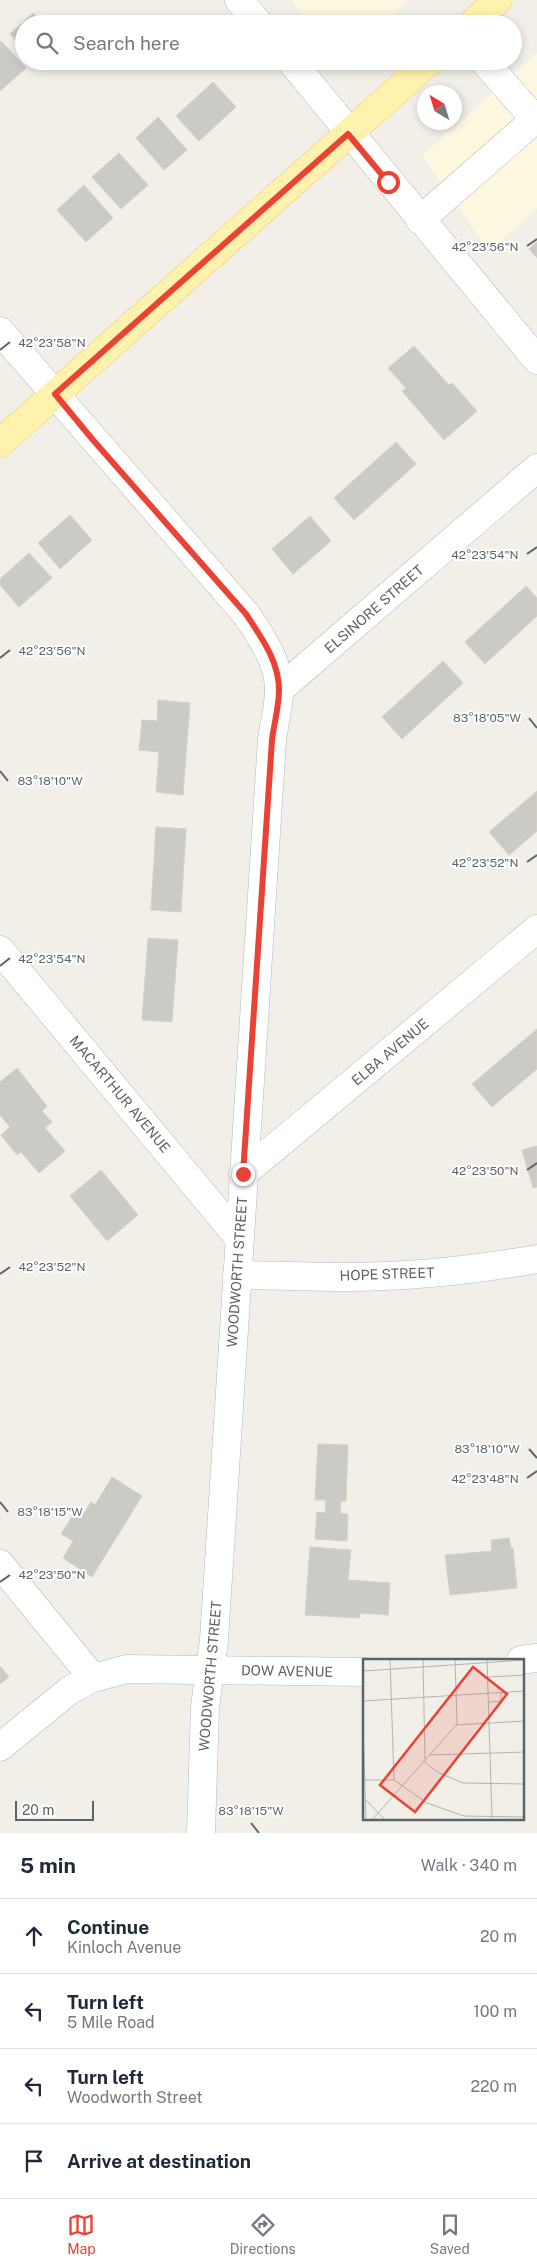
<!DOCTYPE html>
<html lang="en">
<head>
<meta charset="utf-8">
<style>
	body { margin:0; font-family:"Public Sans",sans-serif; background:#f2f2f3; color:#1f2937 }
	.compass { position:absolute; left:417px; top:85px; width:45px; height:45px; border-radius:50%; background:#fff; box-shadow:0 2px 8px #0003; rotate:322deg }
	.scale { position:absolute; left:15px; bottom:12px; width:79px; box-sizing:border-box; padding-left:5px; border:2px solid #5f6368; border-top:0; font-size:14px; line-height:18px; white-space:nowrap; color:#5f6368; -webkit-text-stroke:4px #fff; paint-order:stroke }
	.stop { position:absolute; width:15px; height:15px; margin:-11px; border:4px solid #ea4335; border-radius:50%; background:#fff }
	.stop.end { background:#ea4335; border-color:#fff; box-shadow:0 1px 5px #0008 }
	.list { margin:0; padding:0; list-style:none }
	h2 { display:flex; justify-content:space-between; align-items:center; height:65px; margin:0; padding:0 20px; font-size:21px }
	h2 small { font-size:16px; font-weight:400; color:#747a83 }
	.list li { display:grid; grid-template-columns:32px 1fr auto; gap:15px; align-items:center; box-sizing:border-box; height:75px; padding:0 20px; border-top:1px solid #e0e1e3 }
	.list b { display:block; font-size:19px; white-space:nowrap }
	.list p { margin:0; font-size:16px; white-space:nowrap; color:#747a83 }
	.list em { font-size:16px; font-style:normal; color:#747a83 }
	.icon { flex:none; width:28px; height:28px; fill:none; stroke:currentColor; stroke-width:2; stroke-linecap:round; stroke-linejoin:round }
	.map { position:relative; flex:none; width:537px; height:1833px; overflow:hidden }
	.search { position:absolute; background:#fff; box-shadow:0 2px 8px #0003; left:15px; right:15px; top:15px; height:55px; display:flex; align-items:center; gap:12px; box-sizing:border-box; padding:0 18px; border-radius:28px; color:#747a83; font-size:19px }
	.sheet { height:365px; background:#fff }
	nav { display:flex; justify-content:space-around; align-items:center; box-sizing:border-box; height:70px; border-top:1px solid #e0e1e3; background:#fff; font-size:14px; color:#747a83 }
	nav a { display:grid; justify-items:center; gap:2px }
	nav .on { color:#ea4335 }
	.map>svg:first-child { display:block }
	.commercial { fill:#fef7e0 }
	.building { fill:#cccac5; stroke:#d6d1c6 }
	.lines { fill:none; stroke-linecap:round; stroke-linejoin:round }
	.minor-casing { stroke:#b5b8bc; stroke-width:29 }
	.major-casing { stroke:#f2c960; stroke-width:29 }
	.minor { stroke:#fff; stroke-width:28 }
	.major { stroke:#fff2af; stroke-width:28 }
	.route { stroke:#ea4335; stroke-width:6 }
	.ticks { fill:none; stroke:#5f6368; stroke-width:2 }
	.labels { text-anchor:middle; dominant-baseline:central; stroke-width:4; stroke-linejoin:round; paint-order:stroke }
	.street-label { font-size:14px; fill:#5f6368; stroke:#fff }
	.inset-road { fill:none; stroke:#b3b3b1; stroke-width:1 }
	.view { fill:#ea4335; fill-opacity:0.15; stroke:#ea4335; stroke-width:2.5 }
	.inset-edge { fill:none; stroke:#5f6368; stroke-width:2.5 }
	.ticks-label { font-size:12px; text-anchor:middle; fill:#5f6368; stroke:#fff; stroke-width:4; stroke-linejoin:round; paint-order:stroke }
</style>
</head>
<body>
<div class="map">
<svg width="537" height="1833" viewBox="0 0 537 1833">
	<rect width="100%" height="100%" fill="#f1efe8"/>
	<g class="commercial">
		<path d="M291,0H408L381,24H312Z"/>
		<path d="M537,53V208L489,251L422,156Z"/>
	</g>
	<g class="building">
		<path d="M33,13L43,24H24V49L10,34Z"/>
		<path d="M1,41L26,68L0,91V42Z"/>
		<path d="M213,82L236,107L199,141L176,116Z"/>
		<path d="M158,117L187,150L164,170L136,138Z"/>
		<path d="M119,153L148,185L121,209L92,177Z"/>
		<path d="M84,185L113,218L86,242L57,210Z"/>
		<path d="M537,242V258L529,249Z"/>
		<path d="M414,346L449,385L452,383L477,411L444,440L402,391L406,388L388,368Z"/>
		<path d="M396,442L416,464L354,520L334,498Z"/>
		<path d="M70,515L92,540L60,569L38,543Z"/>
		<path d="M310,516L331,541L293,574L272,549Z"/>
		<path d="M29,553L52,578L19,607L0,585V579Z"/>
		<path d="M526,586L537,598V616L485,664L465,642Z"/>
		<path d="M443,661L463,683L402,739L382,717Z"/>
		<path d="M158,700L190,703L183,795L156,792L159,752L139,750L142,720L157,721Z"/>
		<path d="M537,791V831L509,855L489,832Z"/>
		<path d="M156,827L186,829L181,912L151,910Z"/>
		<path d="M148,938L178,940L172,1022L142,1020Z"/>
		<path d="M537,1029V1069L492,1107L472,1084Z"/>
		<path d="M17,1068L47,1106L42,1111L52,1122L45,1128L65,1151L39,1173L21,1152L17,1155L1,1135L10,1127L0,1115V1082Z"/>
		<path d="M537,1146V1187L533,1188L522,1150Z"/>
		<path d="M101,1170L138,1215L107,1241L70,1196Z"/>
		<path d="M318,1444L348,1445L346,1501H341L340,1513L348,1514L347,1541L315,1539L317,1512L325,1513L326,1500H315Z"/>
		<path d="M112,1477L142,1496L92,1577L63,1558L73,1541L61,1534L74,1514L81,1518L91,1502L95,1505Z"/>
		<path d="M509,1538L511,1548H513L517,1588L450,1595L445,1555L492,1551L491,1540Z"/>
		<path d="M310,1547L351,1550L348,1580L390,1583L388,1615L360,1613V1618L305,1615Z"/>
		<path d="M0,1666L9,1677L0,1684Z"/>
	</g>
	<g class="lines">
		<defs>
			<g id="minor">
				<path d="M239,0L259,24"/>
				<path d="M291,61L537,360"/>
				<path d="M420,220L531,123V115L484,61"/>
				<path d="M0,331L246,614C261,637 279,661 279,690C279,706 274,724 272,740L214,1640L205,1707L201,1833"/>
				<path d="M279,690L537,468"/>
				<path d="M0,950L239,1238"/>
				<path d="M243,1174L537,929"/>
				<path d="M237,1275C273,1275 310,1277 347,1277C411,1277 474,1270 537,1259"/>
				<path d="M0,1564L93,1678"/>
				<path d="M521,1660L537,1658"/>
				<path d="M0,1747L70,1690L93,1678L127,1669L364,1672"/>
			</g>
			<g id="major">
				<path d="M472,24L498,0"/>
				<path d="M0,443L430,61"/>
			</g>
		</defs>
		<use href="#minor" class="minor-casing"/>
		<use href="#major" class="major-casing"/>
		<use href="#minor" class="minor"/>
		<use href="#major" class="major"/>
	</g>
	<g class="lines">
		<path class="route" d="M243,1174L272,740C274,724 279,706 279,690C279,661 261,637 246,614L93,440L55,394L348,134L388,182"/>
	</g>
	<path class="ticks" d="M527,246L537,239M0,350L10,342M527,554L537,547M0,658L10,650M529,718L537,728M0,771L8,781M527,862L537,855M0,966L10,958M527,1170L537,1163M0,1274L10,1267M529,1449L537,1458M527,1478L537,1471M0,1502L8,1512M0,1582L10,1575M251,1823L259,1833"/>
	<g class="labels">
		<g class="street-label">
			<text transform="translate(374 609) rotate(-41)">ELSINORE STREET</text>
			<text transform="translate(390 1052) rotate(-40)">ELBA AVENUE</text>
			<text transform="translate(120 1094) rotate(50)">MACARTHUR AVENUE</text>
			<text transform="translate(237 1272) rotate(-86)">WOODWORTH STREET</text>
			<text transform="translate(387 1274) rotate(-2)">HOPE STREET</text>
			<text transform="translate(287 1671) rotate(1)">DOW AVENUE</text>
			<text transform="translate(210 1676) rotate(-85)">WOODWORTH STREET</text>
		</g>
	</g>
	<g transform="translate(363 1659)">
		<rect width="161" height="161" fill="#f1efe8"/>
		<path class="inset-road" d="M27,0L31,121M60,0L62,100M124,0L129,159M0,12L162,1M125,18L162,16M0,42L162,32M126,43L138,42V33M0,66L3,161M93,66L162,62M66,96L162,93M60,102L76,114L100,124L162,125M0,121H31L64,144L101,157L162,158M3,141L22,161M9,161L94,65L92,0"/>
		<path class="view" d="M110,8L144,35L52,153L17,126Z"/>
		<rect width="161" height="161" class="inset-edge"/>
	</g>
	<g class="ticks-label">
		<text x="485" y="251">42°23'56"N</text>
		<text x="52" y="347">42°23'58"N</text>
		<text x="485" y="559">42°23'54"N</text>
		<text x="52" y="655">42°23'56"N</text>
		<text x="487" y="722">83°18'05"W</text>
		<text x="50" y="785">83°18'10"W</text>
		<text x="485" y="867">42°23'52"N</text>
		<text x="52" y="963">42°23'54"N</text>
		<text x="485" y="1175">42°23'50"N</text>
		<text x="52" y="1271">42°23'52"N</text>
		<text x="487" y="1453">83°18'10"W</text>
		<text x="485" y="1483">42°23'48"N</text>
		<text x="50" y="1516">83°18'15"W</text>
		<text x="52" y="1579">42°23'50"N</text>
		<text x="251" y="1815">83°18'15"W</text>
	</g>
</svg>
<svg class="compass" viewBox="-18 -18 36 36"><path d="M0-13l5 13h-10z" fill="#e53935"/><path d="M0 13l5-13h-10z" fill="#747a83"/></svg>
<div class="scale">20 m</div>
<div class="stop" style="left:388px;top:182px"></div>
<div class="stop end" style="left:243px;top:1174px"></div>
<div class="search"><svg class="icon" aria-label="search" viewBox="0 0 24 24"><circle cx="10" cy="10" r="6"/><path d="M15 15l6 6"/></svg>Search here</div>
</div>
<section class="sheet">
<h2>5 min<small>Walk · 340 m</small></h2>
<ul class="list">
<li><svg class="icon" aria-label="ahead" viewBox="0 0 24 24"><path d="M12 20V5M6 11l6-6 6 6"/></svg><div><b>Continue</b><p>Kinloch Avenue</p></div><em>20 m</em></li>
<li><svg class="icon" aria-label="left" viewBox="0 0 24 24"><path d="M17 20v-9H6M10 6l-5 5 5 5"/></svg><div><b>Turn left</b><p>5 Mile Road</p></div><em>100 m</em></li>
<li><svg class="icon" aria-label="left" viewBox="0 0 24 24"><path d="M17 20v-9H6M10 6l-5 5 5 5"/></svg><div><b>Turn left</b><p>Woodworth Street</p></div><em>220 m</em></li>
<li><svg class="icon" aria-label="arrive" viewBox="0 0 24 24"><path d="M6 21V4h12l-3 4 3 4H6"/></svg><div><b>Arrive at destination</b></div></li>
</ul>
</section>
<nav>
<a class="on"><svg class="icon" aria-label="map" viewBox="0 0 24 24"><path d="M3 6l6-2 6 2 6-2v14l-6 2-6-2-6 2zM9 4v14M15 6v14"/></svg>Map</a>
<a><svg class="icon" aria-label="directions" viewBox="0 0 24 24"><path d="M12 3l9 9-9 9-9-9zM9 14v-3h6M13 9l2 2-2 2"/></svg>Directions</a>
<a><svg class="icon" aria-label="saved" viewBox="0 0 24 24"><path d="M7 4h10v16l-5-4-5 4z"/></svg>Saved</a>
</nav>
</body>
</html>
